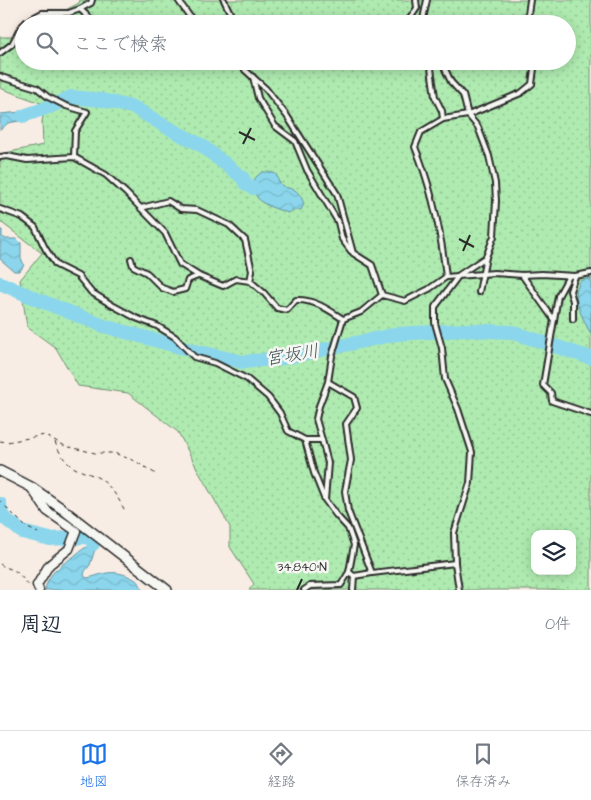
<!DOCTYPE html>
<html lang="ja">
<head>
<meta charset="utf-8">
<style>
	body { margin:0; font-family:"Architects Daughter","Klee One",sans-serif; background:#f6f6f7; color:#1f2937 }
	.controls { position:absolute; right:15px; bottom:15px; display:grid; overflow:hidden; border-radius:10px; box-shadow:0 2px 12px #0003 }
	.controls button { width:45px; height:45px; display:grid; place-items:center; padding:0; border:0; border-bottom:1px solid #e0e1e3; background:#fff; color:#1f2937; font:25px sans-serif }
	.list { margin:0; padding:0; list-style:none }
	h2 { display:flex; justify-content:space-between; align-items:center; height:65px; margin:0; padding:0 20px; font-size:21px }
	h2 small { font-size:16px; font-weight:400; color:#747a83 }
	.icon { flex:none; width:28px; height:28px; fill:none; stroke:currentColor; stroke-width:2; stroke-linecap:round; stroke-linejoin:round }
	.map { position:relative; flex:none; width:591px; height:590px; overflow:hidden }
	.search { position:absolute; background:#fff; box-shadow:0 2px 12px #0003; left:15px; right:15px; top:15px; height:55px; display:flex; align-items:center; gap:12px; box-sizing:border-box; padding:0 18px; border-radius:28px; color:#747a83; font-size:19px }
	.sheet { height:140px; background:#fff }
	nav { display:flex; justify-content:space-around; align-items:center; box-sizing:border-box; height:70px; border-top:1px solid #e0e1e3; background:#fff; font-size:14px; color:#747a83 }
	nav a { display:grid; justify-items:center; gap:2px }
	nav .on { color:#1a73e8 }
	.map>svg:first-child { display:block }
	.grass { fill:url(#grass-dots); stroke:#6d8b6e; fill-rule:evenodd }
	.water { fill:url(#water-waves); stroke:#65929f }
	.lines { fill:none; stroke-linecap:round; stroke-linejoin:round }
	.river { stroke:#8bd6ec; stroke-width:14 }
	.service-casing { stroke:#2b2b2b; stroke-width:8 }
	.minor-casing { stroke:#2b2b2b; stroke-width:11 }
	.tertiary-casing { stroke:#2b2b2b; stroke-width:12 }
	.path { stroke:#2b2b2b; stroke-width:1; stroke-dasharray:4 4; stroke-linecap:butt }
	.service { stroke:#f6f6f2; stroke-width:4 }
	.minor { stroke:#f6f6f2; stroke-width:8 }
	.tertiary { stroke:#f6f6f2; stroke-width:9 }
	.ticks { fill:none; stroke:#2b2b2b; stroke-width:2 }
	.labels { text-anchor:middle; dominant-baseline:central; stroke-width:5; stroke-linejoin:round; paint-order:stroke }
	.water-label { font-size:18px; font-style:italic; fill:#43565b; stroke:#f6f6f2 }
	.ticks-label { font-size:12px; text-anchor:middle; fill:#2b2b2b; stroke:#f6f6f2; stroke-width:5; stroke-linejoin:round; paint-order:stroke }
</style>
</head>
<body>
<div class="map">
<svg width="591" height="590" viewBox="0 0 591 590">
	<defs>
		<pattern id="grass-dots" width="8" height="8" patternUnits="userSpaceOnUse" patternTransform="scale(1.25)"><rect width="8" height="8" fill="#afebb0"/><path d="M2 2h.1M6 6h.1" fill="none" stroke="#97ca98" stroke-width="1.8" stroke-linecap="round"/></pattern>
		<pattern id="water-waves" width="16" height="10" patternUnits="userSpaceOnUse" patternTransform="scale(1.25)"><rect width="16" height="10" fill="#8bd6ec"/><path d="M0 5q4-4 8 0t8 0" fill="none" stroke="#78b8cb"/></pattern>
	</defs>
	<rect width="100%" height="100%" fill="#f8ede4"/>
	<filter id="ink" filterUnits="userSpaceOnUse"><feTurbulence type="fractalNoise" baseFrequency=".02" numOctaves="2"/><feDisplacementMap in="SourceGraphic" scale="10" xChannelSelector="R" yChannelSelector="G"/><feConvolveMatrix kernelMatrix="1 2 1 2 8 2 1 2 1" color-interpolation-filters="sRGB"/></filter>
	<g filter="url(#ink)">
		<path class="grass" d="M80,0H591V590H249L254,584L230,547V527L201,476L178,432L128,393L78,386L56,348L27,327L20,280L42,253L2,223H0V154L43,145L42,121L46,105L0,88V37H15L24,31V61H567V24H33L41,18L58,14L79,3ZM535,534H572V571H535Z"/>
		<g class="water">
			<path d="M21,112L23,116L19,121L8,123L0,130V114Z"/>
			<path d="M262,172H269L276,174C277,177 278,180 279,182C287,194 296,181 304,204L301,210H292L288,213C280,210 272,208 265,204C256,199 249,187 256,177C258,175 260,174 262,172Z"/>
			<path d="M0,230H2V237L6,239H17L21,243V258L24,265L20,271H14L0,259Z"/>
			<path d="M591,278V334C585,323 573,301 577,289C578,286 579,284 580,281Z"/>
			<path d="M93,544L96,546L90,565L85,571L84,576L87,578C94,577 100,574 107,573C119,571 130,576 139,582L142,589L141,590H45C48,573 60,566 73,557C80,551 85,547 93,544Z"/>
		</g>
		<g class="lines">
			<g class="river">
				<path d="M23,116L52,106L71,97L102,100L135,108L163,125L201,145L243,178L245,183L253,188"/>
				<path d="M0,283L34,298L104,326L187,349L243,362L284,358L397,334L464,330L512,332L591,358"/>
				<path d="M0,504L2,516L22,532L50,539L86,537L94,539L93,544"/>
			</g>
			<defs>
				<g id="service">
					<path d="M178,0L195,24"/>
					<path d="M224,0L231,15L233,24"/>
					<path d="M80,9L91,3L92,0"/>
					<path d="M409,24V20L417,8L416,0"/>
					<path d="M422,24L427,0"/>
					<path d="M529,24L527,21L530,0"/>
					<path d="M0,53L12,44L21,27L27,21L42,13H69L80,9L96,24"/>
					<path d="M241,61L245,70L266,89L287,116L337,194L353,253L372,265L382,295"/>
					<path d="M430,61L435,97L442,111L443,119"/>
					<path d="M445,61V69L451,82L463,95L468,115L521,93L532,84L535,61"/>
					<path d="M0,76L1,77L37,88L48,97L66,106L87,112L75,131L74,157"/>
					<path d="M253,77L258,98L275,126L295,141L307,170L338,222L342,239L351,251"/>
					<path d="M0,157L7,156L27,160L74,157L106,175L126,193L165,233L180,264L199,276L223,286L236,279L250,281L264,293L277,308L287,310L296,300C314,299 329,310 343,319L361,312L382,295L405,301L429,289L446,277L494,273L522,275L542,274L575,276L591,273"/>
					<path d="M141,208L168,201L181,209L197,210L229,225L245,240L252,271L250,281"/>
					<path d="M0,209L22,217L35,227L45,248L56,265L78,276L91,292L112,305L136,318L157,326L175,337L194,357L215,363L247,379L268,397L280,413L288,431L305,440H322L328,463L325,500L336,515L348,528L354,545L349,572L354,576L353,590"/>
					<path d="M131,259L133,266L147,273L162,288L173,292L185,289L188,280L198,276"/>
					<path d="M522,275L554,320"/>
					<path d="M569,276L558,296L543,385L551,393L552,401L591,414"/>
					<path d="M446,277C441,232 432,188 415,147L421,132L443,119L468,115L478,127L489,156L495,183L496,201L494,236L486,257"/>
					<path d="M573,319V301L570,291L575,276"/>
					<path d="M328,382L332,356L343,319"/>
					<path d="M305,440L314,473L324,498"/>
					<path d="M322,440L316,419L319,406L328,382L354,397L357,408L346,424L351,460L345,491L348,511L372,573L354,576"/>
					<path d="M455,563L454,533L470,483L472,452L458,409L445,379L442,348L435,323V307L459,275L486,257L479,292"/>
					<path d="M372,573L455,563L459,590"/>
					<path d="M304,590L310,586L341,585L349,572"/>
				</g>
				<path id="minor" d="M32,489L47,511L76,531L69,549L49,565L37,585L39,590"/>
				<path id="tertiary" d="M0,471L31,487L61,508L167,590"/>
			</defs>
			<use href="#service" class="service-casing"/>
			<use href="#minor" class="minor-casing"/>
			<use href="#tertiary" class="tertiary-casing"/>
			<g class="path">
				<path d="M0,441L7,442L45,435L65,446L95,453H114L135,461L156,474"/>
				<path d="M55,442C58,450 63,459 70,465C79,472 92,473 102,480C112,488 119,499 125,511"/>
				<path d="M0,501L26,527L38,533"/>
				<path d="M0,564C5,568 10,568 15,571C21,574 24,582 30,586"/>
			</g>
			<use href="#service" class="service"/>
			<use href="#minor" class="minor"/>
			<use href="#tertiary" class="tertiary"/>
		</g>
	</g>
	<path class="ticks" d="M239,132L255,140M243,144L251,128M459,239L474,247M463,251L470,235M297,590L302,579"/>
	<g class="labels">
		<g class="water-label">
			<text transform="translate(292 355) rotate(-9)">宮坂川</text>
		</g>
	</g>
	<g class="ticks-label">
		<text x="302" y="571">34.840°N</text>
	</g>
</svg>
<div class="controls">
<button><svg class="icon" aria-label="layers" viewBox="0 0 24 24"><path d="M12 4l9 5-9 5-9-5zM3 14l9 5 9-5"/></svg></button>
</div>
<div class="search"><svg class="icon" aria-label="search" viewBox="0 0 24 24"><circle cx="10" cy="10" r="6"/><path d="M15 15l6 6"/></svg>ここで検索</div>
</div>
<section class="sheet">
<h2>周辺<small>0件</small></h2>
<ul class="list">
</ul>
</section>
<nav>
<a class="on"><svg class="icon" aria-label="map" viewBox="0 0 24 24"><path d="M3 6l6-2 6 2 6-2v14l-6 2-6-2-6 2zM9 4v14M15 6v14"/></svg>地図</a>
<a><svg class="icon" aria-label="directions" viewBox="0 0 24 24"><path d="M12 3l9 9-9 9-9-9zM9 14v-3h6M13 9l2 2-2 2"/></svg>経路</a>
<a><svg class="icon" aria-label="saved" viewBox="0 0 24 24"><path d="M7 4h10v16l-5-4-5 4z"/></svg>保存済み</a>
</nav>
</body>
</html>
